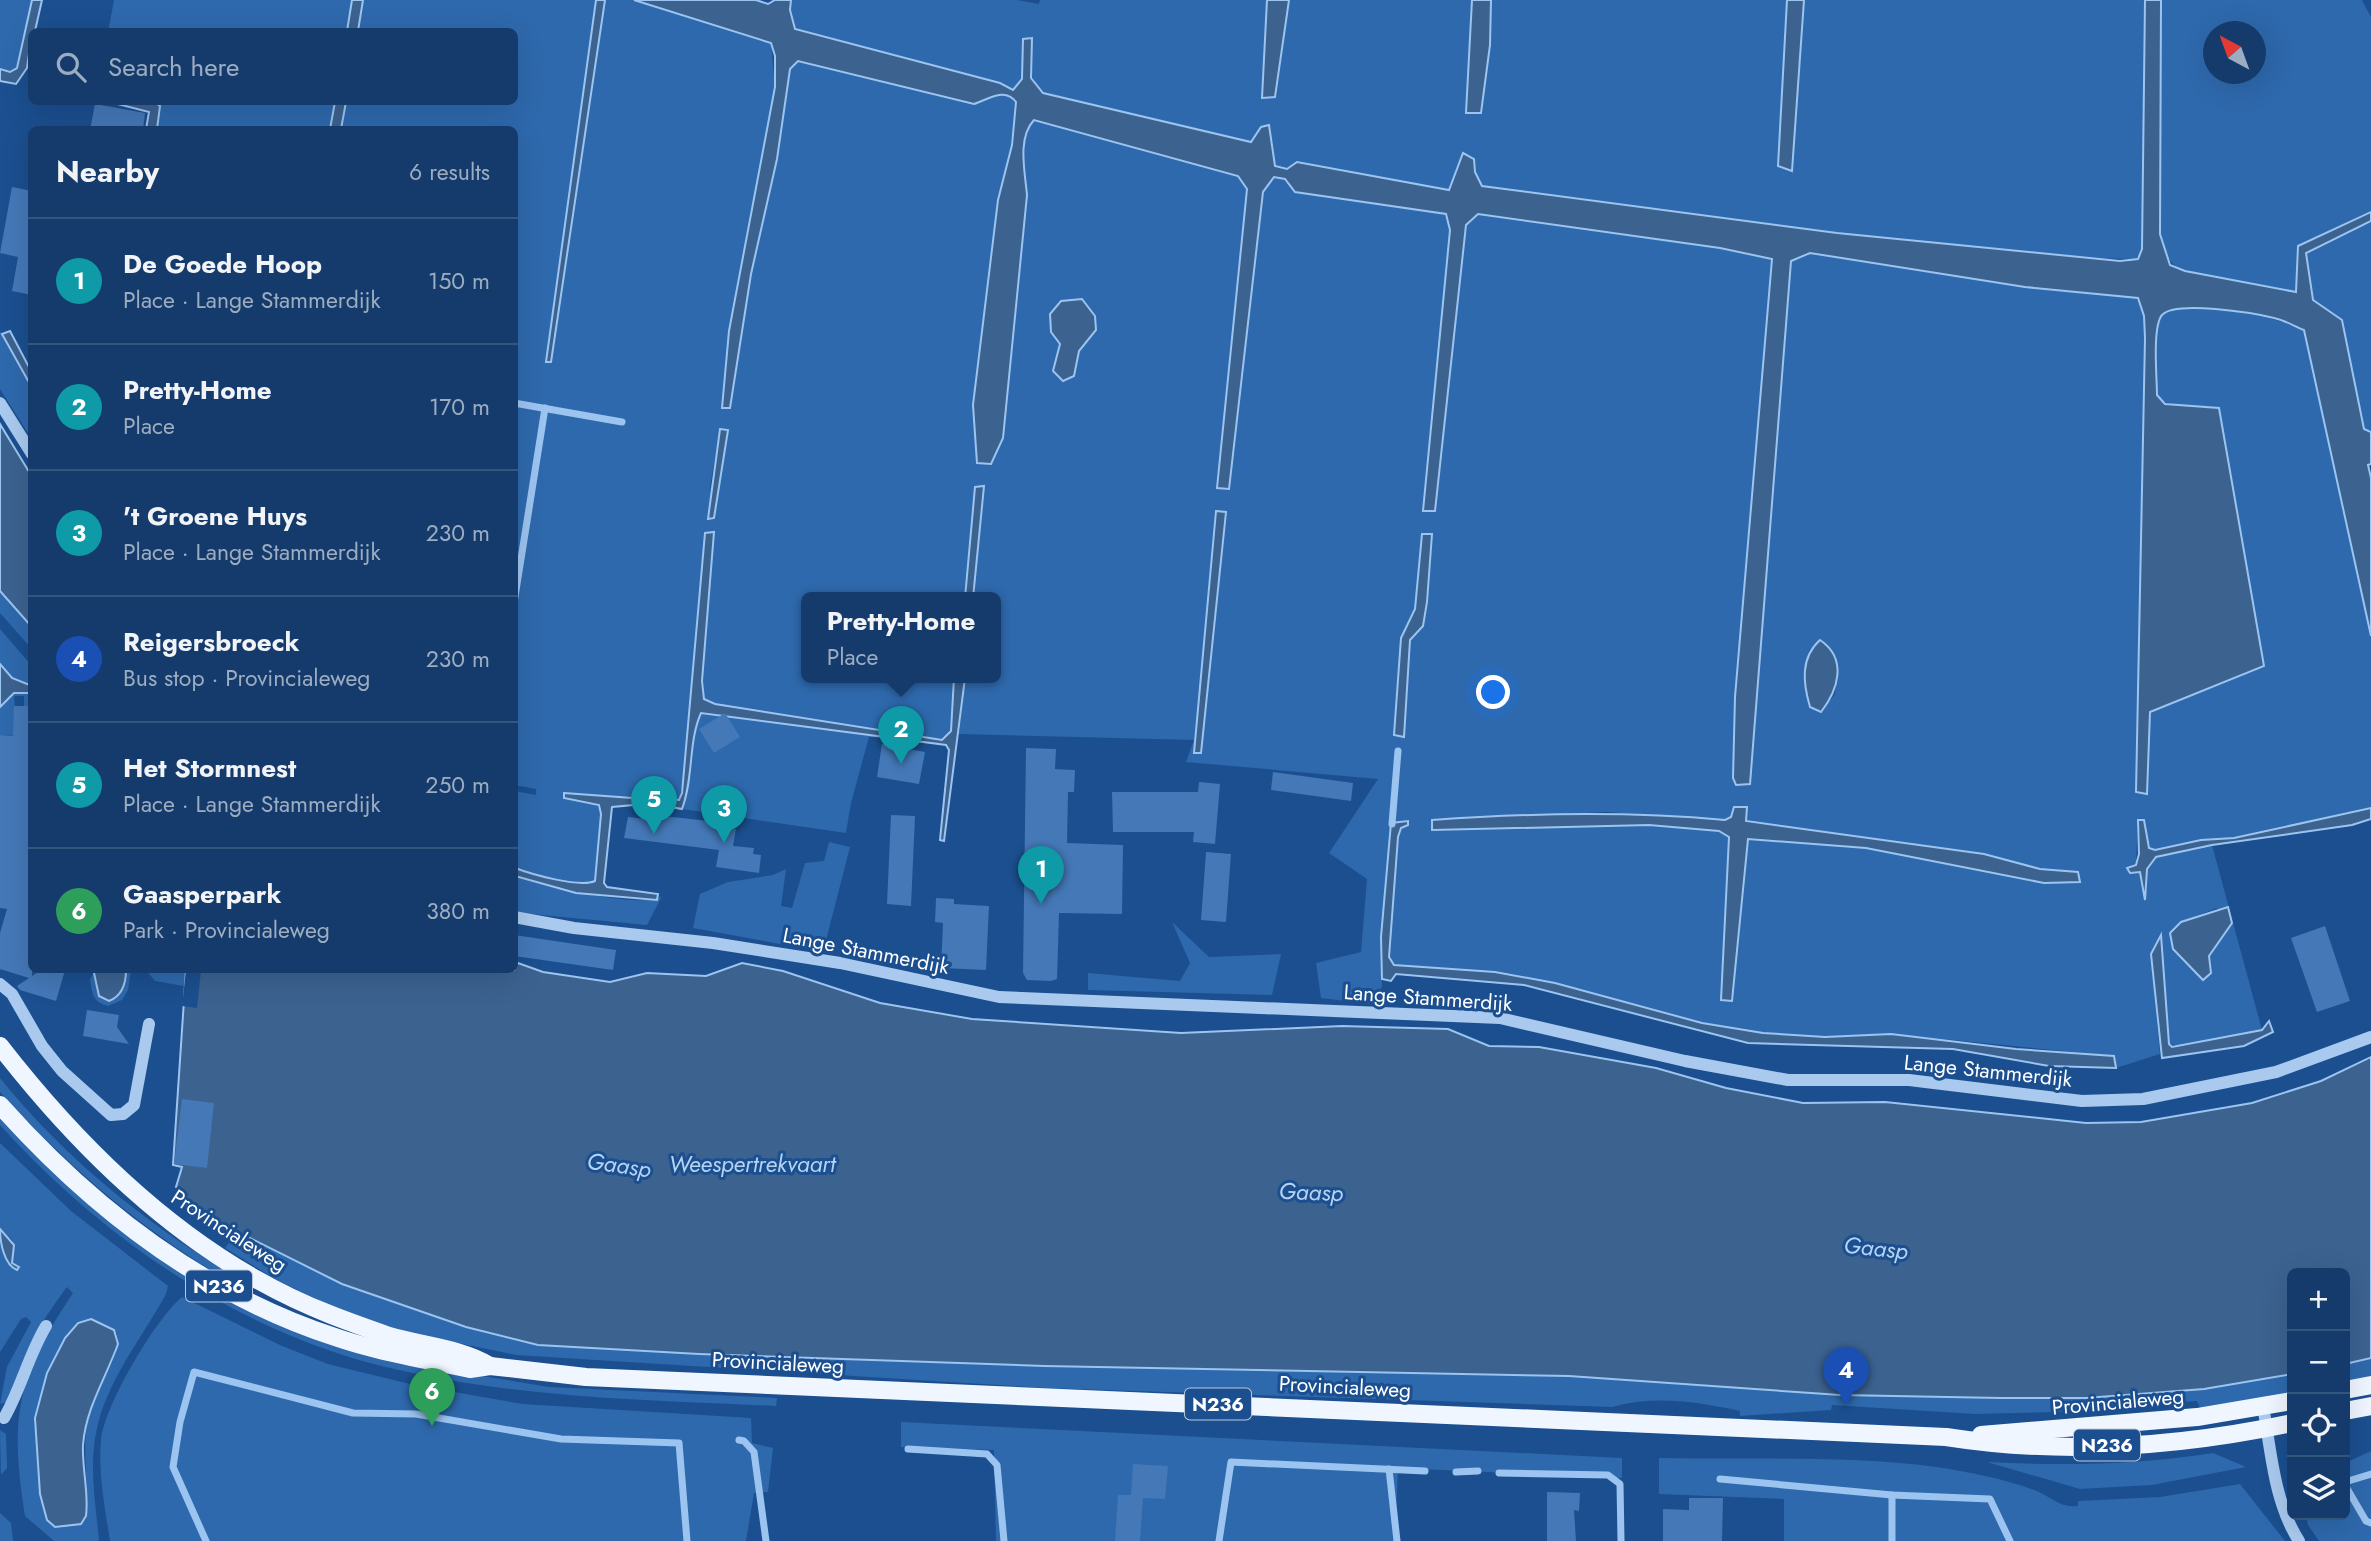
<!DOCTYPE html>
<html lang="en">
<head>
<meta charset="utf-8">
<style>
	body { margin:0; font-family:Jost,sans-serif; background:#214673; color:#f1f3f6 }
	.controls { position:absolute; right:21px; bottom:21px; display:grid; overflow:hidden; border-radius:10px; box-shadow:0 7px 28px #0002 }
	.controls button { width:63px; height:63px; display:grid; place-items:center; padding:0; border:0; border-bottom:2px solid #33557e; background:#143b6b; color:#f1f3f6; font:35px sans-serif }
	.compass { position:absolute; left:2203px; top:21px; width:63px; height:63px; border-radius:50%; background:#143b6b; box-shadow:0 7px 28px #0002; rotate:319deg }
	.you { position:absolute; left:1494px; top:693px; width:24px; height:24px; margin:-18px; border:5px solid #fff; border-radius:50%; background:#1a73e8; box-shadow:0 0 0 10px #1a73e833 }
	.badge { display:grid; place-items:center; width:46px; height:46px; border-radius:50%; background:#95b2f1; color:#fff; font-size:23px; font-weight:700 }
	.pin { position:absolute; translate:-50% -58px; filter:drop-shadow(0 2px 4px #0008) }
	.pin::after { content:''; position:absolute; top:37px; width:24px; height:21px; background:inherit; clip-path:polygon(0 0,100% 0,50% 100%) }
	.popup { position:absolute; left:801px; top:592px; width:200px; height:91px; box-sizing:border-box; display:grid; place-content:center; border-radius:10px; background:#143b6b; filter:drop-shadow(0 2px 5px #0005); font-size:23px; white-space:nowrap; color:#9dadc1 }
	.popup b { font-size:26px; color:#f1f3f6 }
	.popup::after { content:''; position:absolute; left:50%; top:100%; margin-left:-14px; border:14px solid transparent; border-top-color:#143b6b }
	.list { margin:0; padding:0; list-style:none }
	h2 { display:flex; justify-content:space-between; align-items:center; height:91px; margin:0; padding:0 28px; font-size:30px }
	h2 small { font-size:23px; font-weight:400; color:#9dadc1 }
	.list li { display:grid; grid-template-columns:46px 1fr auto; gap:21px; align-items:center; box-sizing:border-box; height:126px; padding:0 28px; border-top:2px solid #33557e }
	.list b { display:block; font-size:26px; white-space:nowrap }
	.list p { margin:0; font-size:23px; white-space:nowrap; color:#9dadc1 }
	.list em { font-size:23px; font-style:normal; color:#9dadc1 }
	.icon { flex:none; width:38px; height:38px; fill:none; stroke:currentColor; stroke-width:2; stroke-linecap:round; stroke-linejoin:round }
	.map { position:relative; flex:none; width:2371px; height:1541px; overflow:hidden }
	.search { position:absolute; background:#143b6b; box-shadow:0 7px 28px #0002; left:28px; top:28px; width:490px; height:77px; display:flex; align-items:center; gap:18px; box-sizing:border-box; padding:0 24px; border-radius:10px; color:#9dadc1; font-size:26px }
	.panel { position:absolute; background:#143b6b; box-shadow:0 7px 28px #0002; left:28px; top:126px; width:490px; height:847px; border-radius:10px }
	.map>svg:first-child { display:block }
	.green { fill:#2e69ad; fill-rule:evenodd }
	.water { fill:#3c6290; stroke:#9cc4f0; stroke-width:2 }
	.pier { fill:#1b4f8f }
	.lines { fill:none; stroke-linecap:round; stroke-linejoin:round }
	.stream { stroke:#9cc4f0; stroke-width:7 }
	.building { fill:#4478b7 }
	.minor { stroke:#a9c9ee; stroke-width:12 }
	.major { stroke:#f0f6ff; stroke-width:18 }
	.labels { text-anchor:middle; dominant-baseline:central; stroke-width:6; stroke-linejoin:round; paint-order:stroke }
	.shield { fill:#1b4f8f; stroke:#bbcadd; stroke-width:2 }
	.shield-label { font-size:19px; font-weight:bold; fill:#fff }
	.street-label { font-size:21px; fill:#fff; stroke:#1b4f8f }
	.water-label { font-size:23px; font-style:italic; fill:#b5d3f5; stroke:#1b4f8f }
</style>
</head>
<body>
<div class="map">
<svg width="2371" height="1541" viewBox="0 0 2371 1541">
	<rect width="100%" height="100%" fill="#1b4f8f"/>
	<g class="green">
		<path d="M0,0H32L17,68L10,72L0,69Z"/>
		<path d="M114,0H352L347,31L108,32Z"/>
		<path d="M363,0H634L771,43L775,88L742,259L730,407L751,274L776,166L790,68L798,61L974,104C988,98 1005,87 1016,102L1009,163L1003,438L1027,195C1025,172 1017,138 1034,120L1238,176L1247,189L1217,487L1229,489L1263,192L1273,177L1445,214L1450,230L1423,511H1435L1466,225L1479,214L1720,248L1773,259L1735,697L1733,778L1750,784L1791,261L1810,253L2025,287L2138,297L2144,316L2145,338L2136,791L2146,794L2150,712L2167,705L2175,404L2156,401V331L2162,316L2169,309C2215,307 2262,312 2304,330L2371,636V808L2234,838L2201,840L2155,850L2149,849L2144,820H2138L2136,863L2128,867L2133,872H2140L2144,896L2147,869L2156,857L2212,845L2262,1030L2181,1046L2169,1044L2161,937L2154,990L2160,1054L2116,1068L2114,1056L1891,1034L1825,1037L1763,1033L1702,1023L1555,983L1495,972L1394,965L1389,957L1398,837L1401,828L1408,821L1391,824L1381,937L1382,987L1370,1004L1321,998L1316,963L1361,952L1367,879L1329,853L1378,779L1186,762L1194,740L959,734L965,678H996V598H973L984,487L965,598H806V678H954L951,732L942,740L869,737L851,803L846,833L682,809C693,781 692,755 695,726H689L687,765L679,800L656,798L655,804L634,797L564,793V798L599,805L601,814L595,881C575,889 540,875 520,870L515,868V791L536,795V789L514,785V130H341L346,102H514V32L358,31ZM720,429L727,431L709,493ZM1215,512L1226,513L1201,752L1194,753ZM1422,534H1432L1427,602L1423,626L1410,640L1403,737L1401,638L1415,609ZM1810,649L1837,667L1835,694L1821,712C1803,687 1801,679 1810,649ZM1747,807L1745,821L1984,854L2040,869L2078,872L2044,883L1866,848L1748,839L1732,1000L1721,999L1729,837L1719,831L1649,825L1432,830V820L1607,812L1726,820ZM2217,908L2227,932L2209,956L2170,933L2181,922Z"/>
		<path d="M791,0H1017L1039,4L1040,0H1267L1262,97H1276L1289,0H1472L1466,112L1481,113L1490,45L1491,0H1787L1778,165L1791,171L1804,0H2145L2142,249L2138,259L2087,258L1837,233L1482,186L1475,172L1474,159L1463,153L1449,190L1297,162L1287,169L1275,167L1269,125L1261,127L1251,142L1043,93L1031,78L1032,38L1023,39L1022,79L1013,90L1000,83L795,29L791,21Z"/>
		<path d="M2161,0H2362L2371,17V212L2298,246L2297,292L2185,271C2166,263 2165,253 2160,234ZM2214,32H2256V74H2214Z"/>
		<path d="M154,102H335L330,130L157,129L160,107Z"/>
		<path d="M2371,221V432L2364,429L2342,320L2313,300L2306,252Z"/>
		<path d="M0,331L31,386V438L0,389Z"/>
		<path d="M0,591L31,626V648L0,613Z"/>
		<path d="M0,629L31,665V686L12,678L0,664Z"/>
		<path d="M16,692L31,693V706H24V696H14L17,736L0,735V707Z"/>
		<path d="M829,842L850,847L823,952L693,928L700,894L728,882L773,875L786,869L781,906L792,908L805,863L824,861Z"/>
		<path d="M514,876C539,885 643,910 662,896L647,925L520,913L515,911Z"/>
		<path d="M1172,922L1209,957L1281,954L1272,995L1088,990V973L1180,981L1190,963Z"/>
		<path d="M126,970H131L128,990L122,1000L108,1006C93,1002 92,994 90,979L94,973L99,996L117,997L124,984Z"/>
		<path d="M146,970H186L184,986L155,981Z"/>
		<path d="M0,1078C63,1156 144,1223 230,1273L227,1280C141,1229 67,1166 0,1092Z"/>
		<path d="M0,1115L150,1250L409,1364L549,1387L777,1398L776,1406C645,1400 514,1398 386,1367C237,1331 102,1238 0,1125Z"/>
		<path d="M0,1143L71,1211L168,1286L166,1294C142,1338 105,1383 96,1433C89,1468 96,1506 99,1541H54L25,1516C9,1416 17,1377 73,1293L67,1287C42,1320 18,1359 11,1401L0,1404L7,1367L31,1322L26,1317L21,1319L0,1352V1240L4,1254L15,1270L19,1269L12,1263V1240L0,1229ZM91,1319L116,1332C124,1352 99,1383 93,1402C78,1444 90,1475 86,1516L71,1525L55,1527L46,1517L40,1494L35,1418L45,1378L65,1338Z"/>
		<path d="M246,1236L342,1284L466,1327L539,1345L699,1354L1569,1376L1840,1395L2001,1398H2086L2203,1389L2292,1374V1393L2200,1408L2197,1401L2056,1412L1975,1414L1832,1405L1831,1410L1740,1416V1411C1697,1402 1655,1395 1612,1407L1045,1388L516,1355L409,1333L345,1313L275,1279L225,1248L232,1239Z"/>
		<path d="M182,1297L282,1346L328,1364L414,1385L523,1404L751,1418L752,1443L773,1448L768,1492L754,1493L746,1541H110C105,1508 98,1473 101,1440C104,1406 156,1318 182,1297Z"/>
		<path d="M2371,1358V1376L2345,1383V1364Z"/>
		<path d="M901,1422L1622,1458V1478L1398,1468L1395,1541H996L994,1450L901,1447Z"/>
		<path d="M0,1430L6,1434L7,1468L1,1475Z"/>
		<path d="M2371,1451V1541H2319L2308,1525L2306,1515H2345V1463Z"/>
		<path d="M2213,1453L2246,1467L2152,1485L2080,1489L1987,1462C2064,1466 2138,1465 2213,1453Z"/>
		<path d="M1659,1458C1750,1460 1845,1455 1936,1467C1969,1472 2007,1479 2039,1492C2054,1499 2061,1508 2078,1506V1501L2160,1497L2240,1484L2285,1541H1784V1499L1659,1494Z"/>
		<path d="M0,1513L11,1523L13,1541H0Z"/>
	</g>
	<g class="water">
		<path d="M32,0H42L35,31L32,32L27,68L16,84L0,81V69L10,72L17,68Z"/>
		<path d="M352,0H363L358,31H347Z"/>
		<path d="M596,0H605L551,362H546Z"/>
		<path d="M634,0H756L768,4L775,0H791L790,10L795,29L1000,83L1013,90L1022,79L1023,39L1032,38L1031,78L1043,93L1251,142L1261,127L1269,125L1275,166L1287,169L1297,162L1449,190L1463,153L1474,159L1475,172L1482,186L1837,233L2120,261L2138,259L2142,249L2145,0H2161L2160,234L2170,265L2185,271L2296,292L2298,246L2371,212V221L2306,253L2313,300L2342,320L2364,429L2371,432V464L2368,465L2371,478V636L2304,330C2294,326 2284,320 2274,318C2254,313 2175,300 2162,315C2152,327 2157,378 2157,395L2165,404L2219,408L2264,666L2150,712L2147,794L2136,792L2145,338L2144,316L2138,298L2025,287L1810,253L1791,261L1750,784L1736,785L1733,778L1735,697L1772,259L1720,248L1478,214L1466,225L1435,511H1423L1450,230L1446,214L1295,192L1285,179L1274,177L1263,192L1229,489L1217,488L1247,189L1238,176L1034,120C1017,138 1025,172 1027,195L1003,438L991,464L977,463L973,405L998,200L1012,145L1016,102C1005,87 989,99 974,104L798,61L790,69L777,159L751,274L730,408H722L729,331L775,87V56L771,43Z"/>
		<path d="M1267,0H1289L1275,97L1262,98Z"/>
		<path d="M1472,0H1491L1490,45L1481,113H1466Z"/>
		<path d="M1787,0H1804L1792,171L1778,166Z"/>
		<path d="M110,102H154L160,106L157,129H146L149,112Z"/>
		<path d="M335,102H346L341,129H330Z"/>
		<path d="M1082,299L1095,316L1096,330L1079,351L1074,376L1063,381L1053,371L1060,344L1051,332L1050,314L1061,301Z"/>
		<path d="M10,331L31,371V386L2,334Z"/>
		<path d="M0,424L31,475V626L0,591Z"/>
		<path d="M720,429L728,430L714,518L708,519Z"/>
		<path d="M984,486L973,598H965L975,487Z"/>
		<path d="M1216,511L1226,512L1201,753H1194Z"/>
		<path d="M714,532L702,681L704,699L715,704L942,740L951,731L954,678H965L944,841L940,840L949,750L946,745L701,713C688,742 694,777 682,809L655,804L656,798L679,800L682,793L705,533Z"/>
		<path d="M1422,534H1432L1427,602L1423,626L1410,640L1404,737L1394,735L1401,638L1415,609Z"/>
		<path d="M1820,640C1848,659 1838,690 1821,712L1810,707C1803,683 1800,658 1820,640Z"/>
		<path d="M0,664L12,678L32,686L31,693H14L0,707Z"/>
		<path d="M564,793L646,799L645,804L612,807L604,883L607,887L658,894L657,900L576,893L515,876V868C531,874 579,888 595,881L601,814L599,805L564,798Z"/>
		<path d="M1734,807H1747L1746,821L1984,854L2040,869L2078,872L2080,882L2044,883L1866,848L1748,839L1732,1001L1721,1000L1729,837L1719,831L1649,825L1432,830V820C1530,813 1627,811 1725,820L1731,817Z"/>
		<path d="M2371,808V819L2352,825L2212,845L2156,857L2147,869L2145,900L2140,872L2130,873L2127,868L2136,865L2139,854L2138,820H2144L2149,848L2155,850L2201,840L2234,838Z"/>
		<path d="M1408,821V825L1401,828L1398,837L1389,957L1394,965L1495,972L1555,983L1702,1023L1763,1033L1825,1037L1891,1034L2016,1049L2114,1056L2116,1068L2049,1066L1953,1049L1748,1043L1524,985L1396,974L1391,981L1382,979L1381,937L1391,823Z"/>
		<path d="M2228,907L2232,923L2209,956L2211,973L2203,980L2173,949L2170,933L2181,922Z"/>
		<path d="M2161,935L2169,1044L2172,1047L2262,1030L2269,1021L2273,1032L2244,1046L2162,1058L2151,954Z"/>
		<path d="M515,962L543,972L610,982L647,973L706,976L742,963L783,971L880,1003L972,1019L1181,1033L1342,1026L1448,1029L1489,1046L1539,1047L1656,1068L1726,1088L1803,1103L1885,1102L2086,1123L2141,1122L2252,1103L2321,1081L2371,1057V1358L2345,1364V1273H2292V1374L2204,1389L2086,1398H2001L1840,1395L1569,1376L1044,1366L699,1354L538,1345L466,1327L342,1284L246,1236L232,1239L193,1212L189,1200L176,1187L182,1167L173,1165L186,970H514Z"/>
		<path d="M96,970H126C126,983 122,996 109,1001L99,996L94,973Z"/>
		<path d="M0,1229L14,1245L12,1263L19,1267L17,1270C4,1265 0,1242 0,1229Z"/>
		<path d="M91,1319L114,1330L118,1344C106,1378 86,1407 83,1445C82,1469 89,1493 86,1516L81,1524L55,1527L47,1520L40,1494L35,1418L47,1373L65,1338L78,1323Z"/>
	</g>
	<path class="pier" d="M186,970H201L197,1008L182,1006Z"/>
	<g class="lines">
		<g class="stream">
			<path d="M514,403L622,422"/>
			<path d="M514,603L545,408"/>
			<path d="M1392,824L1398,751"/>
			<path d="M739,1440L744,1441L754,1452L766,1541"/>
			<path d="M908,1449L987,1454L997,1465L1004,1541"/>
			<path d="M1389,1469L1397,1541"/>
			<path d="M1456,1472L1478,1471"/>
			<path d="M1499,1473L1608,1475L1620,1484L1621,1541"/>
			<path d="M1720,1479L1892,1495L1990,1499L2010,1541"/>
			<path d="M2345,1482L2371,1474"/>
			<path d="M2345,1485L2366,1521L2371,1523"/>
			<path d="M1892,1495V1541"/>
			<path d="M206,1541L173,1467L180,1422L194,1372L353,1413L416,1414L561,1439L679,1443L687,1541"/>
			<path d="M1219,1541L1231,1462L1425,1471"/>
		</g>
	</g>
	<g class="building">
		<path d="M95,104L145,113L143,130H90Z"/>
		<path d="M12,187L32,191V295L12,291L18,257L0,253Z"/>
		<path d="M14,706H32V976L41,970H65L56,1001L20,990L17,986L29,978L0,969V933L7,909L0,908V735L13,736Z"/>
		<path d="M725,713L740,737L714,753L699,729Z"/>
		<path d="M882,744L925,752L919,784L877,777Z"/>
		<path d="M1026,748L1056,749L1055,769L1075,770L1074,792H1068L1067,843L1123,845L1122,914L1059,913L1057,979L1051,981L1027,980L1023,973Z"/>
		<path d="M1273,772L1353,783L1351,801L1271,790Z"/>
		<path d="M1199,782L1220,784L1215,844L1193,842L1194,832H1113L1112,792H1198Z"/>
		<path d="M891,815L915,816L911,906L887,904Z"/>
		<path d="M663,816L718,822L717,826L736,829L733,846L754,848L753,854L761,855L759,873L716,867L719,850L624,838L628,817L663,821Z"/>
		<path d="M1206,852L1231,854L1226,922L1201,920Z"/>
		<path d="M936,898L954,899V904L989,906L986,970L941,968L943,923L935,922Z"/>
		<path d="M2325,926L2350,1001L2317,1012L2291,938Z"/>
		<path d="M514,935L616,950L613,970L514,956Z"/>
		<path d="M87,1010L119,1015L117,1027L129,1044L83,1036Z"/>
		<path d="M182,1099L214,1103L207,1168L174,1164Z"/>
		<path d="M1133,1464L1168,1466L1165,1499L1143,1498L1140,1541H1115L1118,1495H1131Z"/>
		<path d="M1547,1492L1580,1493L1579,1511L1574,1510L1576,1541H1547Z"/>
		<path d="M1689,1498H1723L1722,1541H1663V1509L1689,1510Z"/>
	</g>
	<g class="lines">
		<g class="minor">
			<path d="M0,403L32,454"/>
			<path d="M514,917L574,928L713,943L840,963L999,997L1500,1018L1685,1061L1788,1080H1909L2082,1101L2143,1099L2276,1072L2371,1037"/>
			<path d="M0,984L12,994L42,1046L62,1071L111,1115L123,1114L134,1105L149,1024"/>
			<path d="M2263,1406C2271,1451 2274,1502 2299,1541"/>
			<path d="M4,1418C21,1389 28,1356 46,1326"/>
		</g>
		<g class="major">
			<path d="M0,1046C87,1158 196,1262 329,1314C349,1322 369,1329 389,1336C423,1346 460,1348 490,1366"/>
			<path d="M0,1105C92,1208 203,1294 335,1337C378,1352 425,1359 470,1369L490,1366L586,1377L1946,1437C2061,1455 2179,1447 2292,1423"/>
			<path d="M2345,1390L2371,1385"/>
			<path d="M2345,1411L2371,1406"/>
			<path d="M1981,1435L2197,1417L2292,1401"/>
		</g>
	</g>
	<g class="labels">
		<g class="shield">
			<rect x="186" y="1270.5" width="66" height="31" rx="5"/>
			<rect x="1185" y="1388.5" width="66" height="31" rx="5"/>
			<rect x="2074" y="1429.5" width="66" height="31" rx="5"/>
		</g>
		<g class="shield-label">
			<text x="219" y="1286">N236</text>
			<text x="1218" y="1404">N236</text>
			<text x="2107" y="1445">N236</text>
		</g>
		<g class="street-label">
			<text transform="translate(866 951) rotate(11)">Lange Stammerdijk</text>
			<text transform="translate(1428 998) rotate(4)">Lange Stammerdijk</text>
			<text transform="translate(1988 1071) rotate(6)">Lange Stammerdijk</text>
			<text transform="translate(229 1231) rotate(33)">Provincialeweg</text>
			<text transform="translate(778 1363) rotate(3)">Provincialeweg</text>
			<text transform="translate(1345 1387) rotate(3)">Provincialeweg</text>
			<text transform="translate(2118 1402) rotate(-5)">Provincialeweg</text>
		</g>
		<g class="water-label">
			<text x="752" y="1164">Weespertrekvaart</text>
			<text transform="translate(619 1165) rotate(8)">Gaasp</text>
			<text transform="translate(1311 1192) rotate(2)">Gaasp</text>
			<text transform="translate(1876 1248) rotate(6)">Gaasp</text>
		</g>
	</g>
</svg>
<div class="controls">
<button>+</button>
<button>−</button>
<button><svg class="icon" aria-label="locate" viewBox="0 0 24 24"><circle cx="12" cy="12" r="6"/><path d="M12 2v4M12 18v4M2 12h4M18 12h4"/></svg></button>
<button><svg class="icon" aria-label="layers" viewBox="0 0 24 24"><path d="M12 4l9 5-9 5-9-5zM3 14l9 5 9-5"/></svg></button>
</div>
<svg class="compass" viewBox="-18 -18 36 36"><path d="M0-13l5 13h-10z" fill="#e53935"/><path d="M0 13l5-13h-10z" fill="#9dadc1"/></svg>
<div class="you"></div>
<div class="pin badge" style="left:1041px;top:904px;background:#0f9aa8">1</div>
<div class="pin badge" style="left:901px;top:764px;background:#0f9aa8">2</div>
<div class="popup"><b>Pretty-Home</b>Place</div>
<div class="pin badge" style="left:724px;top:843px;background:#0f9aa8">3</div>
<div class="pin badge" style="left:1846px;top:1405px;background:#1a4fb4">4</div>
<div class="pin badge" style="left:654px;top:834px;background:#0f9aa8">5</div>
<div class="pin badge" style="left:432px;top:1426px;background:#2e9e5b">6</div>
<div class="search"><svg class="icon" aria-label="search" viewBox="0 0 24 24"><circle cx="10" cy="10" r="6"/><path d="M15 15l6 6"/></svg>Search here</div>
<section class="panel">
<h2>Nearby<small>6 results</small></h2>
<ul class="list">
<li><span class="badge" style="background:#0f9aa8">1</span><div><b>De Goede Hoop</b><p>Place · Lange Stammerdijk</p></div><em>150 m</em></li>
<li><span class="badge" style="background:#0f9aa8">2</span><div><b>Pretty-Home</b><p>Place</p></div><em>170 m</em></li>
<li><span class="badge" style="background:#0f9aa8">3</span><div><b>'t Groene Huys</b><p>Place · Lange Stammerdijk</p></div><em>230 m</em></li>
<li><span class="badge" style="background:#1a4fb4">4</span><div><b>Reigersbroeck</b><p>Bus stop · Provincialeweg</p></div><em>230 m</em></li>
<li><span class="badge" style="background:#0f9aa8">5</span><div><b>Het Stormnest</b><p>Place · Lange Stammerdijk</p></div><em>250 m</em></li>
<li><span class="badge" style="background:#2e9e5b">6</span><div><b>Gaasperpark</b><p>Park · Provincialeweg</p></div><em>380 m</em></li>
</ul>
</section>
</div>
</body>
</html>
